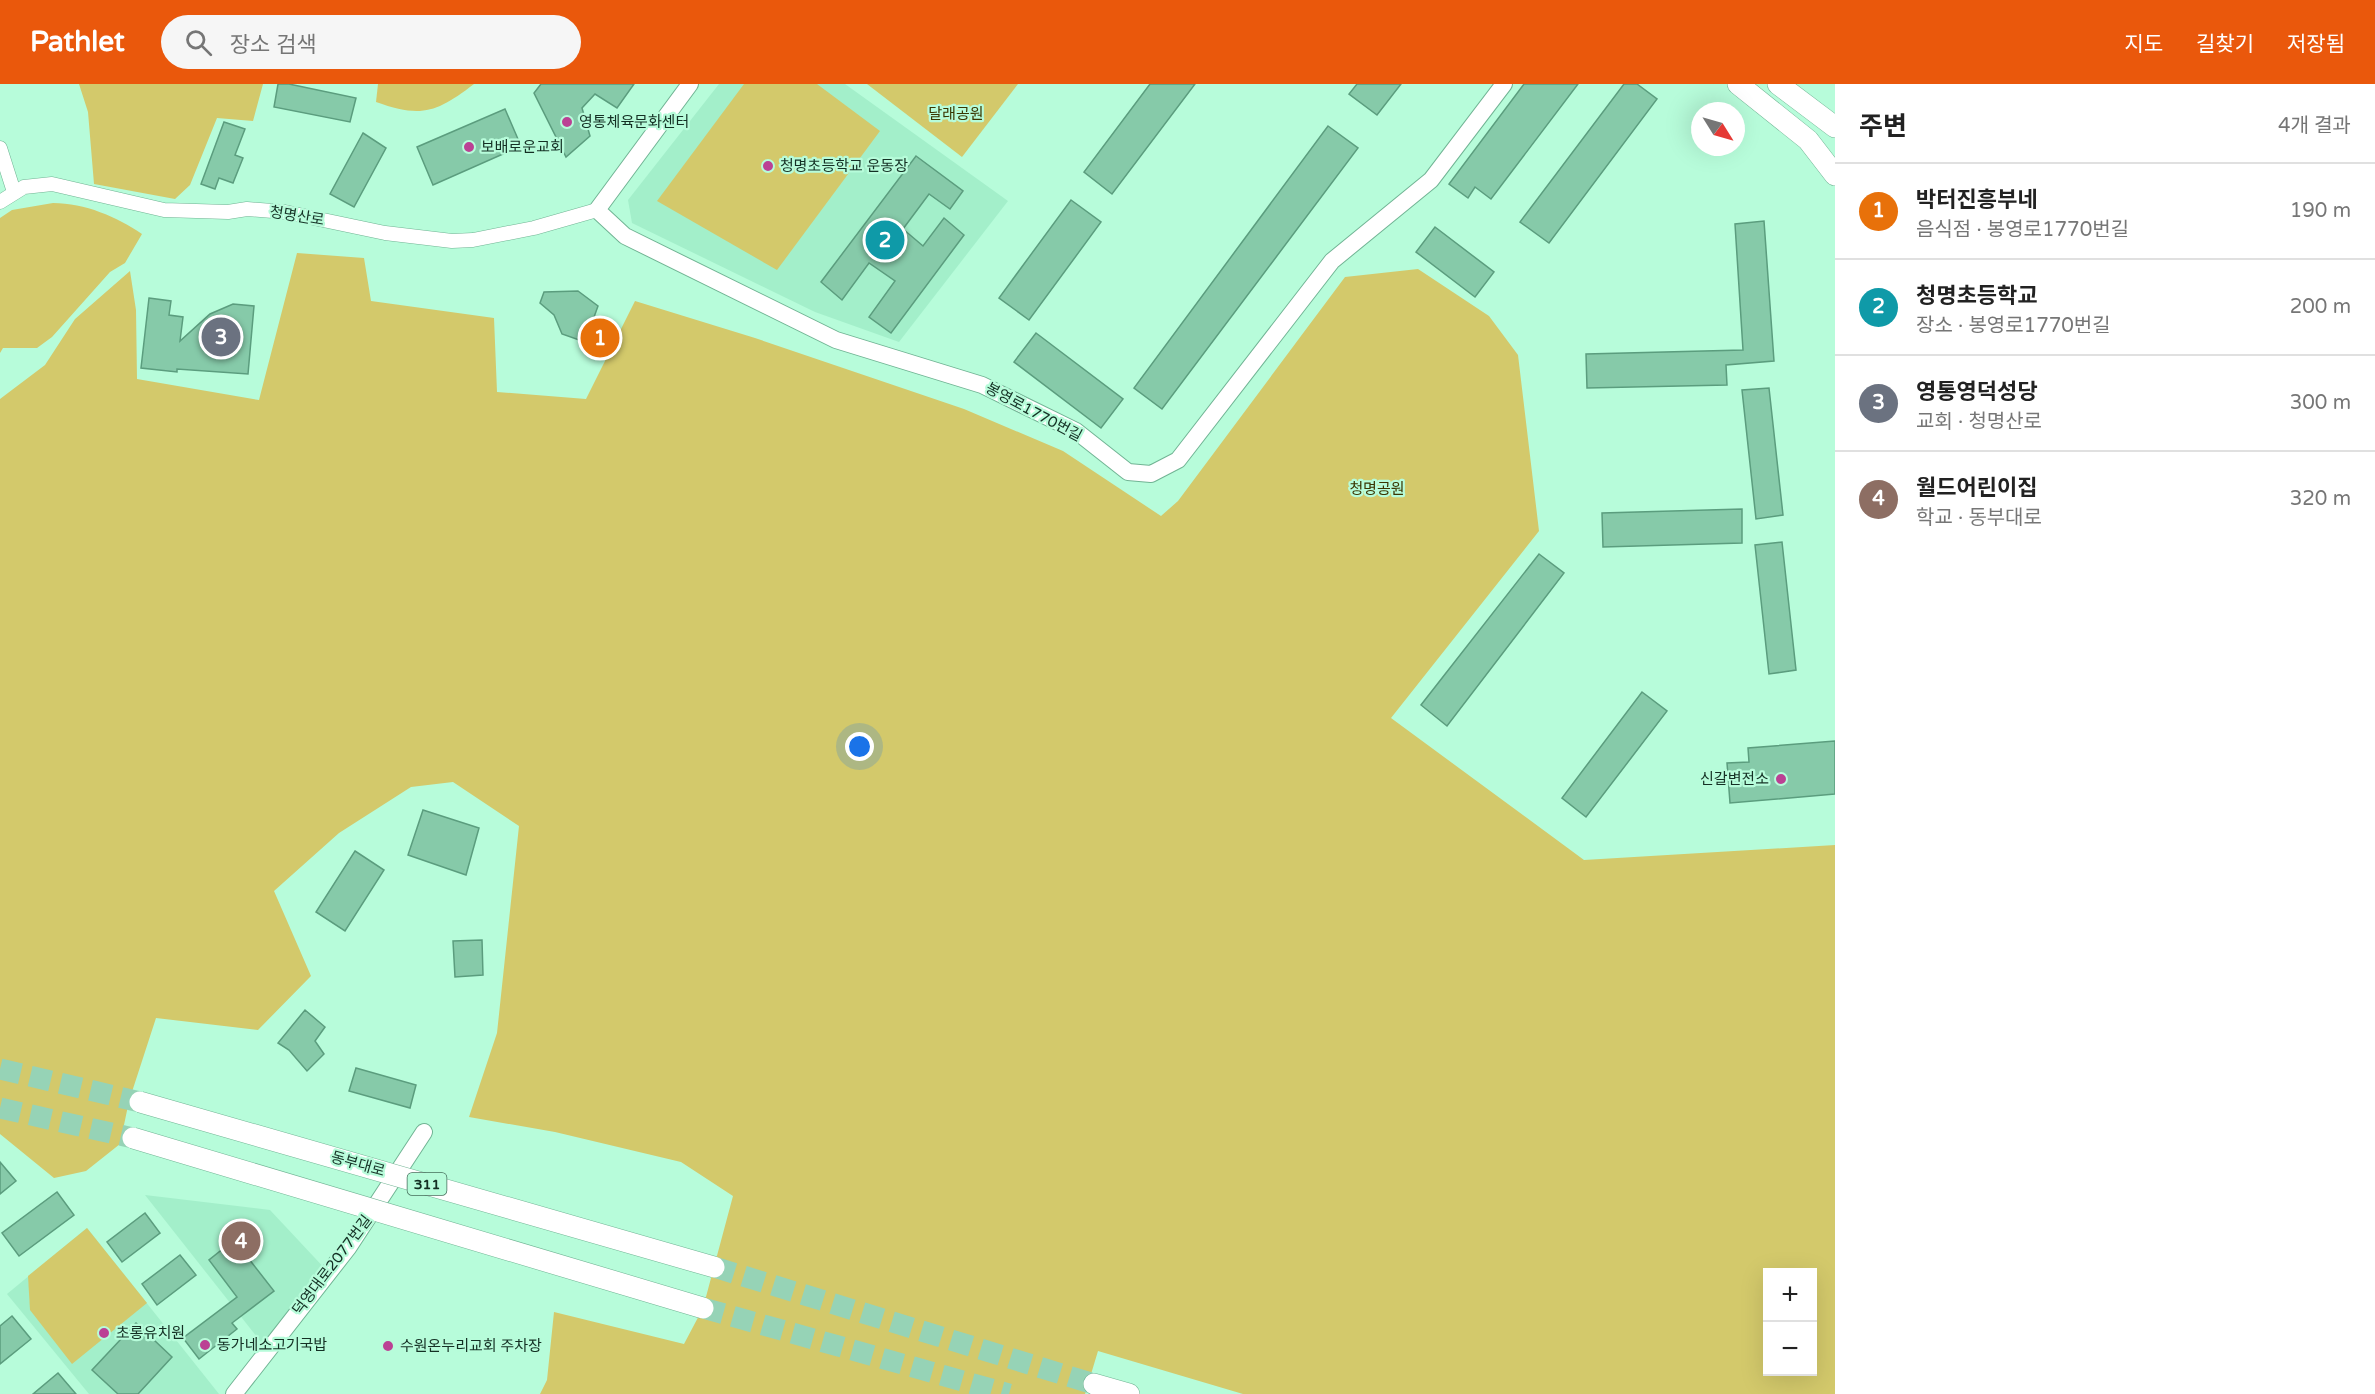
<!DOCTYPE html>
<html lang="ko">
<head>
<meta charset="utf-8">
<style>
	body { margin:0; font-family:"Varela Round","Noto Sans KR",sans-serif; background:#f6f6f6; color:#222 }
	.controls { position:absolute; right:18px; bottom:18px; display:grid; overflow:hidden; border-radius:0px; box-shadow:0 6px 24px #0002 }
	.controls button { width:54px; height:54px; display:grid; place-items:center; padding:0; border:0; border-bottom:2px solid #e0e0e0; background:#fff; color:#222; font:30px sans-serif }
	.compass { position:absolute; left:1691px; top:18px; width:54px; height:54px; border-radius:50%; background:#fff; box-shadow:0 6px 24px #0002; rotate:127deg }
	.you { position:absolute; left:860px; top:663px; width:21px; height:21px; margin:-15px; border:4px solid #fff; border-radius:50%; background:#1a73e8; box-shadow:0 0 0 9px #1a73e833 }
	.badge { display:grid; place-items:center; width:39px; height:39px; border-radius:50%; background:#ea580c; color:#fff; font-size:20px; font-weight:700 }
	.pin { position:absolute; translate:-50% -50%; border:3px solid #fff; box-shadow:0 2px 6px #0006 }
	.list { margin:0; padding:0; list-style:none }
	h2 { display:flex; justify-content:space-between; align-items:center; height:78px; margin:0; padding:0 24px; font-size:26px }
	h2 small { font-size:20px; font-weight:400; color:#767676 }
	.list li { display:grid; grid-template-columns:39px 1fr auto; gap:18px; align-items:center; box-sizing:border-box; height:96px; padding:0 24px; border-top:2px solid #e0e0e0 }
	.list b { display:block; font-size:22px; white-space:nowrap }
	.list p { margin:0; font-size:20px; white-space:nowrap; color:#767676 }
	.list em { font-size:20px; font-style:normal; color:#767676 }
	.icon { flex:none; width:33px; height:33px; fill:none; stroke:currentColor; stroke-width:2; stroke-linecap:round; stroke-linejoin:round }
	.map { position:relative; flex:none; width:1835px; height:1310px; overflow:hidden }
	header { display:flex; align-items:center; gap:36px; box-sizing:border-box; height:84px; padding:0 30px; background:#ea580c; color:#fff }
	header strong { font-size:28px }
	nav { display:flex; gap:33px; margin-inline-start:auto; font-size:21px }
	.search { width:420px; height:54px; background:#f6f6f6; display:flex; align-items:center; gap:15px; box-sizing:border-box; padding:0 21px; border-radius:33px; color:#767676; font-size:22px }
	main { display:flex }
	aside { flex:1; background:#fff }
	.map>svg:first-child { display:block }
	.built { fill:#a3efca }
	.green { fill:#d3c96b; fill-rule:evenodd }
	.building { fill:#86caa9; stroke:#5b9d7e; stroke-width:1.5 }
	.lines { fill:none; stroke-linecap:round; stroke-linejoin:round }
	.trunk-tunnel { stroke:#96d3b6; stroke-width:21; stroke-dasharray:21 10; stroke-linecap:butt }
	.minor-casing { stroke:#71b494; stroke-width:15 }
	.tertiary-casing { stroke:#71b494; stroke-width:18 }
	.primary-casing { stroke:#71b494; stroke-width:22 }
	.trunk-casing { stroke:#71b494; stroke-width:22 }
	.minor { stroke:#fff; stroke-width:14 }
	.tertiary { stroke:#fff; stroke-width:16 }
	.primary { stroke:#fff; stroke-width:21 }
	.trunk { stroke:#fff; stroke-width:21 }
	.trunk-bridge-casing { stroke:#71b494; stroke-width:22; stroke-linecap:butt }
	.trunk-bridge { stroke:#fff; stroke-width:21 }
	.poi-dot { fill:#bb4194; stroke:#b7fcda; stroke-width:2 }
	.labels { text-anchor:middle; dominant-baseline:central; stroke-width:4.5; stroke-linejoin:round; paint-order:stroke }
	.shield { fill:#b7fcda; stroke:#456d5b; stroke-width:1.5 }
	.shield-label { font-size:14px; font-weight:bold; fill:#143024 }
	.park-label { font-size:15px; fill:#3a3500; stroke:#b7fcda }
	.poi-label { font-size:15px; fill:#143024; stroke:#b7fcda; text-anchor:start }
	.street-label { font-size:15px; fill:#143024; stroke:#b7fcda }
</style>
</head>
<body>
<header>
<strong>Pathlet</strong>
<div class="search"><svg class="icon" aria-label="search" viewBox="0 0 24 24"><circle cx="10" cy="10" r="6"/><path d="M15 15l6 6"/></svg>장소 검색</div>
<nav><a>지도</a><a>길찾기</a><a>저장됨</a></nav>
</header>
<main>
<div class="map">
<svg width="1835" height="1310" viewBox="0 0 1835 1310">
	<rect width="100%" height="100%" fill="#b7fcda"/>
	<g class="built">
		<path d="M719,0H845L1008,117L899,258L815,228L632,139L628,116Z"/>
		<path d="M145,1111L270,1126L329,1189L268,1267Z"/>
		<path d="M87,1144L219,1310H89L7,1210Z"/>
	</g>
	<g class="green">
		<path d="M79,0H263L253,37L217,34L190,101L175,115L94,100L88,28Z"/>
		<path d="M378,0H474C436,29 421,34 376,18Z"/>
		<path d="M744,0H817L880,47L777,186L657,117Z"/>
		<path d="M867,0H1018L962,73Z"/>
		<path d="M53,119C85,119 117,133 142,150L125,179L110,188L52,253L37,264H3L0,269V134L12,126Z"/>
		<path d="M297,169L364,174L371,217L494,234L497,308L586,315L635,217L755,254L964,325L1063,367L1161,432L1178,417L1345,193L1418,185L1489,232L1518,271L1539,447L1391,634L1584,776L1835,761V1310H1243L1098,1267L1085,1310H540L547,1296L554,1228L684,1260L703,1224L733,1112L681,1078L555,1048L469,1033L497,949L519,742L453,698L411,703L339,749L274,807L311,892L258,946L156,934L129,1017L120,1060L86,1087L54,1094L0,1050V315L45,281L75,235L130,187L136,226L137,295L259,316ZM1768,1188H1812V1288H1768Z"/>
		<path d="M87,1144L147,1219L72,1280L30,1226L28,1192Z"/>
	</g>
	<g class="building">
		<path d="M278,0H289L356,14L350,38L274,23Z"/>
		<path d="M541,0H634L617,24L595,10L582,24L590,52L566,73L534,9Z"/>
		<path d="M1150,0H1195L1112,110L1084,88Z"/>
		<path d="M1357,0H1401L1377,31L1349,10Z"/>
		<path d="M1524,0H1578L1491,115L1475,103L1468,114L1449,100Z"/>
		<path d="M1624,0H1637L1657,15L1549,159L1520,138Z"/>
		<path d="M505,25L521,62L433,101L417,63Z"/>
		<path d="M224,38L245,45L235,71L243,74L233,99L219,94L215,105L201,100Z"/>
		<path d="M1328,42L1358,64L1162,325L1134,304Z"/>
		<path d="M363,49L386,64L354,123L330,110Z"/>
		<path d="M916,72L963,107L950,125L929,110L903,145L923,162L944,134L964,151L891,249L869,233L895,197L869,179L842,216L821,198Z"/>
		<path d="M1071,116L1101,138L1029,236L999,214Z"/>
		<path d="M1764,137L1774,277L1726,281L1727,301L1587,304L1586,270L1743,266L1735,140Z"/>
		<path d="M1435,143L1494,188L1475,213L1416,168Z"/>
		<path d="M578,207L598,222L585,258L562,250L554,231L540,219L544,208Z"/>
		<path d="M149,214L171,217L169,231L183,233L180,257L210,230L233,220L254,222L248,290L177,285V288L141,284Z"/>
		<path d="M1036,249L1123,315L1101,344L1014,278Z"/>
		<path d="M1769,304L1783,431L1756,435L1742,306Z"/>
		<path d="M1742,425V459L1603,463L1602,429Z"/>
		<path d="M1782,458L1796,586L1769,590L1755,461Z"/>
		<path d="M1539,470L1564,489L1447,642L1421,621Z"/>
		<path d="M1642,608L1667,627L1586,733L1562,714Z"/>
		<path d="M1835,657V710L1730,719L1727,679L1749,678L1748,664Z"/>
		<path d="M423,726L479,744L466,791L408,771Z"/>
		<path d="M355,767L384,786L345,847L316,828Z"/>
		<path d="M482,856L483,891L455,893L453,857Z"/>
		<path d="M305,926L325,943L315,957L324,970L307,987L289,966L278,959Z"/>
		<path d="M356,984L416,1001L410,1024L349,1007Z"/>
		<path d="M0,1078L16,1097L0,1110Z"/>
		<path d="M57,1108L74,1131L19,1172L2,1149Z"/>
		<path d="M145,1129L160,1149L122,1178L107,1158Z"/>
		<path d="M234,1156L274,1207L232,1239L237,1245L199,1275L183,1254L237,1213L209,1176Z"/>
		<path d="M180,1171L196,1191L157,1221L142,1200Z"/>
		<path d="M12,1232L31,1255L0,1280V1242Z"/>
		<path d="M136,1239L172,1273L138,1310H118L92,1286Z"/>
		<path d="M58,1289L76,1310H33Z"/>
	</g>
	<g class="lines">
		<g class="trunk-tunnel">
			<path d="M0,985L140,1018"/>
			<path d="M0,1024L133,1054"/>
			<path d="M714,1183L1094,1300"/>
			<path d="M703,1224L1009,1310"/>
		</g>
		<defs>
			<g id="minor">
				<path d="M0,64L14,108"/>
				<path d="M0,118L24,103L52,100L164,126L228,128L247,125L285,128L385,149L452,157L473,156L534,144L597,126"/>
			</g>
			<g id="tertiary">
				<path d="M690,0L597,126L625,152L836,256L982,301L1076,347L1128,388L1151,390L1178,376L1332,177L1431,96L1504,0"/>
				<path d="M234,1310L348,1164L424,1048"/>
			</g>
			<g id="primary">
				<path d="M1738,0L1808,56L1835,91"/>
				<path d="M1778,0L1835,43"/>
			</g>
			<path id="trunk" d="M1094,1300L1129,1310"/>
		</defs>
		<use href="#minor" class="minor-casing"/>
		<use href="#tertiary" class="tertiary-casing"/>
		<use href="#primary" class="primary-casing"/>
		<use href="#trunk" class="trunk-casing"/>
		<use href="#minor" class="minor"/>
		<use href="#tertiary" class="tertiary"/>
		<use href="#primary" class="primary"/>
		<use href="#trunk" class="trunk"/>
		<defs>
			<g id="trunk-bridge">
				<path d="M140,1018L714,1183"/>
				<path d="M133,1054L703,1224"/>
			</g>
		</defs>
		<use href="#trunk-bridge" class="trunk-bridge-casing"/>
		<use href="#trunk-bridge" class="trunk-bridge"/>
	</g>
	<g class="poi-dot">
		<circle cx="567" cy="38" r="6"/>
		<circle cx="469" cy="63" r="6"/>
		<circle cx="768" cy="82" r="6"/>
		<circle cx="1781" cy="695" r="6"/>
		<circle cx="104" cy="1249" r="6"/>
		<circle cx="205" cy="1261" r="6"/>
		<circle cx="388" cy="1262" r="6"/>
	</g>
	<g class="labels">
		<rect class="shield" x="407.5" y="1089" width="39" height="22" rx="4.5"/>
		<g class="shield-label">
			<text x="427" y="1100">311</text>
		</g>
		<g class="park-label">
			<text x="956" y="30">달래공원</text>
			<text x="1377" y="405">청명공원</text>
		</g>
		<g class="poi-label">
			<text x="579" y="38">영통체육문화센터</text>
			<text x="481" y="63">보배로운교회</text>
			<text x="780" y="82">청명초등학교 운동장</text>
			<text x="1769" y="695" text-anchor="end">신갈변전소</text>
			<text x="116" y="1249">초롱유치원</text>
			<text x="217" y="1261">동가네소고기국밥</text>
			<text x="400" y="1262">수원온누리교회 주차장</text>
		</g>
		<g class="street-label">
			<text transform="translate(297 132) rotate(9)">청명산로</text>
			<text transform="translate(1034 328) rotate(28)">봉영로1770번길</text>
			<text transform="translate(358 1080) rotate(16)">동부대로</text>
			<text transform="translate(332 1181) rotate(-53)">덕영대로2077번길</text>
		</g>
	</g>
</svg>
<div class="controls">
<button>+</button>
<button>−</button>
</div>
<svg class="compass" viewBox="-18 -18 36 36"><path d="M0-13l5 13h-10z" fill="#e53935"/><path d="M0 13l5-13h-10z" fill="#767676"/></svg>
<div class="you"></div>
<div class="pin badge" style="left:600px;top:254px;background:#e8710a">1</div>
<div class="pin badge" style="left:885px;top:156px;background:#0f9aa8">2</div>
<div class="pin badge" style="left:221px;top:253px;background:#6b7280">3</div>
<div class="pin badge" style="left:241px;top:1157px;background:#8d6e63">4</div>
</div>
<aside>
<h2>주변<small>4개 결과</small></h2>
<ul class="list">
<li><span class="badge" style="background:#e8710a">1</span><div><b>박터진흥부네</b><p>음식점 · 봉영로1770번길</p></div><em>190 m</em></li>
<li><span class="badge" style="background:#0f9aa8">2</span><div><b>청명초등학교</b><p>장소 · 봉영로1770번길</p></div><em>200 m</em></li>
<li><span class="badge" style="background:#6b7280">3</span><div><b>영통영덕성당</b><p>교회 · 청명산로</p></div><em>300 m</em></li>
<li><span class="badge" style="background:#8d6e63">4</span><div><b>월드어린이집</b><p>학교 · 동부대로</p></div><em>320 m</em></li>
</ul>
</aside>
</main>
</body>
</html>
